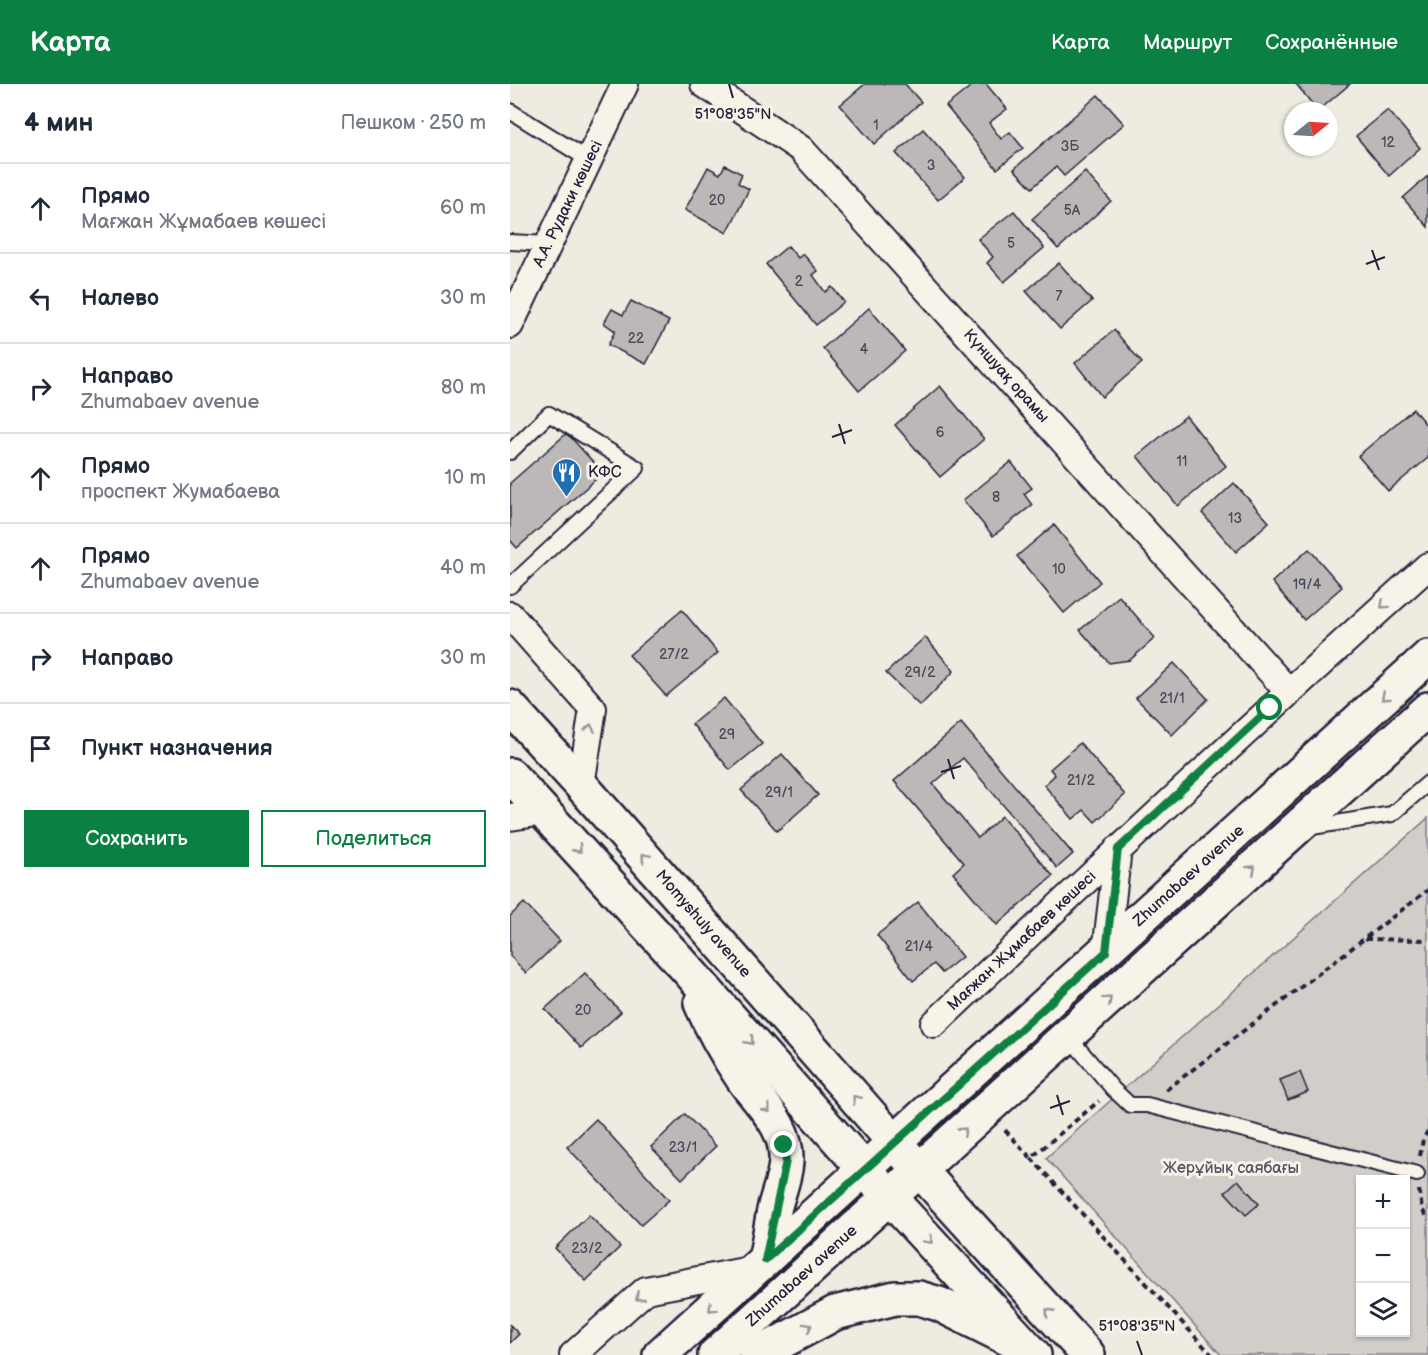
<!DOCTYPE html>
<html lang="ru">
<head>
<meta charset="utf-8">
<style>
	body { margin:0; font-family:"Balsamiq Sans",sans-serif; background:#f2f2f3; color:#1f2937 }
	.controls { position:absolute; right:18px; bottom:18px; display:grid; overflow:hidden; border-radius:0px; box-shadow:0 2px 4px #0004 }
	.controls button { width:54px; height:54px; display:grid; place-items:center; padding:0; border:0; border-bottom:2px solid #e0e1e3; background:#fff; color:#1f2937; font:30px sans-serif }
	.compass { position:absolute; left:774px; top:18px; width:54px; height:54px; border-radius:50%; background:#fff; box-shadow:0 2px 4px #0004; rotate:72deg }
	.stop { position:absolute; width:18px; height:18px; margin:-14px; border:4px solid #0b8043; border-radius:50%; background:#fff }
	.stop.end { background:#0b8043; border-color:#fff; box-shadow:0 2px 6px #0008 }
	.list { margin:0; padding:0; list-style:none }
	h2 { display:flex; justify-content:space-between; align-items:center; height:78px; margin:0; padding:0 24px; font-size:26px }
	h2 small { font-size:20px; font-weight:400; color:#747a83 }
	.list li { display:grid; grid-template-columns:39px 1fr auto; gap:18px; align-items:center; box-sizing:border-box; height:90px; padding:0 24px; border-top:2px solid #e0e1e3 }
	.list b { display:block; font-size:22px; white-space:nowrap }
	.list p { margin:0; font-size:20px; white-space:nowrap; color:#747a83 }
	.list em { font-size:20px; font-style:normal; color:#747a83 }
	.actions { display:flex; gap:12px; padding:18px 24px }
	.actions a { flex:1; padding:14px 0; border:2px solid #0b8043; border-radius:0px; text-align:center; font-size:21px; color:#0b8043 }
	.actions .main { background:#0b8043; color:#fff }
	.icon { flex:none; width:33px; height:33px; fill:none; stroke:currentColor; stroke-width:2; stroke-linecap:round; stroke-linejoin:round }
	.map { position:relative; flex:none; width:918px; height:1271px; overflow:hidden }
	header { display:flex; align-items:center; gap:36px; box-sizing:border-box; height:84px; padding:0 30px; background:#0b8043; color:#fff }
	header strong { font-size:28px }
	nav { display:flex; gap:33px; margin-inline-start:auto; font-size:21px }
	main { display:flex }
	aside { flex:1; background:#fff }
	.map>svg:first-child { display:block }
	.park { fill:#d1cdc9; stroke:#7a7882; stroke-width:1.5; fill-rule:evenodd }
	.building { fill:#bbb8b7; stroke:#22223b; stroke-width:1.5 }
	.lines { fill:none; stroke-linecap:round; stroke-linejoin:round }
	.service-casing { stroke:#22223b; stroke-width:18 }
	.minor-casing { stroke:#22223b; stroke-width:30 }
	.secondary-casing { stroke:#22223b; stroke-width:38 }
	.path { stroke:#22223b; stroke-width:4; stroke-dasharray:6 4.5; stroke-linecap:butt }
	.service { stroke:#f7f3e8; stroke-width:14 }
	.minor { stroke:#f7f3e8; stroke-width:26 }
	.secondary { stroke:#f7f3e8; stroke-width:33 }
	.oneway { stroke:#97959a }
	.route { stroke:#0b8043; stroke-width:8 }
	.ticks { fill:none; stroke:#22223b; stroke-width:2 }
	.labels { text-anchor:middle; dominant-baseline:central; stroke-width:6; stroke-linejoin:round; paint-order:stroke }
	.number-label { font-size:14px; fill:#48485a }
	.street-label { font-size:16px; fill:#22223b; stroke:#f7f3e8 }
	.poi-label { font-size:16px; fill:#22223b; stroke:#f7f3e8; text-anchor:start }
	.park-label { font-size:16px; fill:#575566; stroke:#f7f3e8 }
	.ticks-label { font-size:15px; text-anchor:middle; fill:#22223b; stroke:#f7f3e8; stroke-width:6; stroke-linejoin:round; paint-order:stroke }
</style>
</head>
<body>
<header>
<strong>Карта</strong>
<nav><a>Карта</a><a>Маршрут</a><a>Сохранённые</a></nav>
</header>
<main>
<aside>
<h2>4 мин<small>Пешком · 250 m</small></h2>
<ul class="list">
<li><svg class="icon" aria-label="ahead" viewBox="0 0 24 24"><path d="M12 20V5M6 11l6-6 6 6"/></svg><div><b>Прямо</b><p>Мағжан Жұмабаев көшесі</p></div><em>60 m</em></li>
<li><svg class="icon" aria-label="left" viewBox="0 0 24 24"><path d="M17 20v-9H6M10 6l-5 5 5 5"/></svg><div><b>Налево</b></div><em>30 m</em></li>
<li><svg class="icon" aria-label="right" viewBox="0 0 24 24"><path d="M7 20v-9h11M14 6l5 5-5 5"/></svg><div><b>Направо</b><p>Zhumabaev avenue</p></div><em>80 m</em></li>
<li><svg class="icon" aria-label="ahead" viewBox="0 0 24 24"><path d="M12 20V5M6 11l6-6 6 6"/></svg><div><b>Прямо</b><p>проспект Жумабаева</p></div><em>10 m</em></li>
<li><svg class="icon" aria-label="ahead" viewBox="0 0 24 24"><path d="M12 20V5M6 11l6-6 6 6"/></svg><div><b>Прямо</b><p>Zhumabaev avenue</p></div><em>40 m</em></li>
<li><svg class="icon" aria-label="right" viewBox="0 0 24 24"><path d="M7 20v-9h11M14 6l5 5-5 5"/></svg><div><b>Направо</b></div><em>30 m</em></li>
<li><svg class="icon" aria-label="arrive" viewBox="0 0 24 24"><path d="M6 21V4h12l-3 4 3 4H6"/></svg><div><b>Пункт назначения</b></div></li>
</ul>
<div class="actions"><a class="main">Сохранить</a><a>Поделиться</a></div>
</aside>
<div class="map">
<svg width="918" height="1271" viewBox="0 0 918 1271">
	<rect width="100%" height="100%" fill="#eeebe1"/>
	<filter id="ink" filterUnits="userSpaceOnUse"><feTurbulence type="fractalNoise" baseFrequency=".0167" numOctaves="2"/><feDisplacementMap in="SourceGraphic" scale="12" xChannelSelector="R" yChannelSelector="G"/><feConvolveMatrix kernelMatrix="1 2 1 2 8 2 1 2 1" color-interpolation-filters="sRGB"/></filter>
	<g filter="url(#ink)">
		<path class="park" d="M918,734V1271H711L536,1074ZM850,1096H896V1248H850Z"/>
		<g class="building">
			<path d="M355,0H395L411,18L364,60L330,21Z"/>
			<path d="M464,0H476L497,25L479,39L491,55L500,48L513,64L487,85L436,22Z"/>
			<path d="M786,0H840L808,27Z"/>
			<path d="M588,11L614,40L554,92L546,83L522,104L504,85Z"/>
			<path d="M878,26L910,64L879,92L846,52Z"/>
			<path d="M413,45L455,93L428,116L386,69Z"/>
			<path d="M215,81L232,90L228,99L239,105L217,149L175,126L198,83L210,90Z"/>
			<path d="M575,88L601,117L548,165L522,135Z"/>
			<path d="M918,92V143L893,114Z"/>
			<path d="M504,127L534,164L494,198L477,179L483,173L468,155Z"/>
			<path d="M278,162L288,174L293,170L308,187L303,191L315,208L322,203L334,218L306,241L256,180Z"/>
			<path d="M549,179L582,217L550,245L516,207Z"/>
			<path d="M121,217L159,237L136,280L98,261L105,247L94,239L102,225L113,231Z"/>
			<path d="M359,224L395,267L349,307L313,264Z"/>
			<path d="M604,246L632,279L592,313L565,279Z"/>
			<path d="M430,302L474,355L430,393L385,341Z"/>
			<path d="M903,325L918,343V374L878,407L848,372Z"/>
			<path d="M676,332L716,382L668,422L627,372Z"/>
			<path d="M57,349L93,389L7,464L0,456V399Z"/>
			<path d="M501,378L522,404L514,410L522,421L483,452L453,416Z"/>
			<path d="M724,399L759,438L726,468L692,429Z"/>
			<path d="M544,441L590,498L554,529L507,472Z"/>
			<path d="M799,465L832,503L794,536L762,498Z"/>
			<path d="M609,512L645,554L620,576L599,579L570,546Z"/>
			<path d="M172,526L208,569L156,612L119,571Z"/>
			<path d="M415,553L444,587L410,622L376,589Z"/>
			<path d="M664,579L698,615L662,651L626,614Z"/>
			<path d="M214,614L252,660L220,686L182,640Z"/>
			<path d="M451,639L563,770L547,784L453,674L423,700L468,754L492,732L543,792L487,841L443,789L454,779L384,697Z"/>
			<path d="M570,659L615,711L585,738L574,726L563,735L534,701L545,691L540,685Z"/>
			<path d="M272,670L308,711L267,747L231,706Z"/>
			<path d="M408,818L452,873L432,889L424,880L403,897L367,851Z"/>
			<path d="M14,819L50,857L16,889L0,872V832Z"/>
			<path d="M75,889L111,928L71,964L35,925Z"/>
			<path d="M790,988L798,1008L778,1016L770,996Z"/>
			<path d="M175,1030L206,1062L172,1095L141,1063Z"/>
			<path d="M86,1035L159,1116L131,1141L57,1063Z"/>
			<path d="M728,1096L749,1120L736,1131L715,1108Z"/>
			<path d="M79,1131L110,1163L76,1197L45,1164Z"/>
			<path d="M0,1241L9,1250L0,1259Z"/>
		</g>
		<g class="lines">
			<defs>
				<g id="service">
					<path d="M0,27L79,76"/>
					<path d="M0,158L39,160"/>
					<path d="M0,368L39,330L127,384L0,502"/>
					<path d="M796,744L882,730L918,699"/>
					<path d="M558,952L603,1005L620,1021H637L907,1090"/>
				</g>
				<g id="minor">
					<path d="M194,0L291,65L778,607"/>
					<path d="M0,241L115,0"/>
					<path d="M0,531L83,625L71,701"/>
					<path d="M0,733L34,728"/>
					<path d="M596,868L608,765"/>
					<path d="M424,940C587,785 751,632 918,482"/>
					<path d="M63,1271L136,1206L245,1185"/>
				</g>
				<g id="secondary">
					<path d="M0,623L71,701L385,1059L578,1271"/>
					<path d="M0,691L176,884L379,1113L524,1271"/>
					<path d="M191,919C202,945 217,971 233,995C251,1021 278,1042 276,1078C275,1093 269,1107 265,1122C261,1140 259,1158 255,1176"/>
					<path d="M150,1271L918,573"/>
					<path d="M205,1271L918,625"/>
					<path d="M247,1271L325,1229L385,1214H409L429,1220L499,1255"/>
				</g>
			</defs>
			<use href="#service" class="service-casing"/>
			<use href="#minor" class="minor-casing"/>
			<use href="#secondary" class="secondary-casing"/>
			<g class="path">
				<path d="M855,855L918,856"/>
				<path d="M656,1006L918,806"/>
				<path d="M495,1046L521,1074L589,1017"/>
				<path d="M910,1072L913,1055L918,1047"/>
				<path d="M521,1074L702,1271"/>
				<path d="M909,1106L912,1125L918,1136"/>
			</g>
			<use href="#service" class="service"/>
			<use href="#minor" class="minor"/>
			<use href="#secondary" class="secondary"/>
		</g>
		<defs><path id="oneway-chevron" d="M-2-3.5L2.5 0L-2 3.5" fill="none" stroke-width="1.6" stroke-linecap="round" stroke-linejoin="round" transform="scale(1.5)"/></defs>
		<g class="oneway">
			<use href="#oneway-chevron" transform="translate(874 521) rotate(138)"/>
			<use href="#oneway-chevron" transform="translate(875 613) rotate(138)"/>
			<use href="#oneway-chevron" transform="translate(80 644) rotate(-81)"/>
			<use href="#oneway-chevron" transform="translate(68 765) rotate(48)"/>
			<use href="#oneway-chevron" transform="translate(135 773) rotate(-131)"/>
			<use href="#oneway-chevron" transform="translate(742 785) rotate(-42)"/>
			<use href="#oneway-chevron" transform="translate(598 916) rotate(-42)"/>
			<use href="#oneway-chevron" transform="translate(240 957) rotate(48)"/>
			<use href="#oneway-chevron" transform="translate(346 1015) rotate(-131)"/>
			<use href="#oneway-chevron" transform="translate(257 1025) rotate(51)"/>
			<use href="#oneway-chevron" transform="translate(453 1047) rotate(-42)"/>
			<use href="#oneway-chevron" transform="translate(419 1156) rotate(47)"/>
			<use href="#oneway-chevron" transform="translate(129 1213) rotate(139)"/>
			<use href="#oneway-chevron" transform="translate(202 1224) rotate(138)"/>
			<use href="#oneway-chevron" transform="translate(539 1228) rotate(-132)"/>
			<use href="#oneway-chevron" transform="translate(298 1243) rotate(-29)"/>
		</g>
	</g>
	<g class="lines" filter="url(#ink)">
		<path class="route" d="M274,1061L276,1077L255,1176L596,868L608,765L760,624"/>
	</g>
	<path class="ticks" d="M219,0L223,14M862,166L869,186M856,180L875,173M329,340L335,360M322,353L342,346M438,675L444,695M431,688L451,682M547,1011L553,1031M540,1024L560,1017M627,1257L632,1271"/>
	<defs>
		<symbol id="restaurant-pin" viewBox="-11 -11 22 30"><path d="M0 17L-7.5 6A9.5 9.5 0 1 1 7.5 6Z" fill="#1f6fb2" stroke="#f7f3e8"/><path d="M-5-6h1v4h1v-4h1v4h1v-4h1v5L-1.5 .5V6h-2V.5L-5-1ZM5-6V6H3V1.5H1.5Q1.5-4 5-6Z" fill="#fff"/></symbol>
	</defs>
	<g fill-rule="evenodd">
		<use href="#restaurant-pin" x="40" y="372" width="33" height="45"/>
	</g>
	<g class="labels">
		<g class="number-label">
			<text x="366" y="41">1</text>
			<text x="878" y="58">12</text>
			<text x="560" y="62">3Б</text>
			<text x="421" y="81">3</text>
			<text x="207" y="116">20</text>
			<text x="562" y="126">5А</text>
			<text x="501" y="159">5</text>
			<text x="289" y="197">2</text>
			<text x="549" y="212">7</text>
			<text x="126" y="254">22</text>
			<text x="354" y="265">4</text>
			<text x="430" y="348">6</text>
			<text x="672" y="377">11</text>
			<text x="486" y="413">8</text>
			<text x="725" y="434">13</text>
			<text x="549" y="485">10</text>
			<text x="797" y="500">19/4</text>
			<text x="164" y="570">27/2</text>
			<text x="410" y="588">29/2</text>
			<text x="662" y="614">21/1</text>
			<text x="217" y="650">29</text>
			<text x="571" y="696">21/2</text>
			<text x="269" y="708">29/1</text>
			<text x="409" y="862">21/4</text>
			<text x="73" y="926">20</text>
			<text x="173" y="1063">23/1</text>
			<text x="77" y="1164">23/2</text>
		</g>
		<g class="street-label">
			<text transform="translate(58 120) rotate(-64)">А.А. Рудаки көшесі</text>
			<text transform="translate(496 292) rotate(48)">Күншуақ орамы</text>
			<text transform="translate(679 792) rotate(-42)">Zhumabaev avenue</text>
			<text transform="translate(193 840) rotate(49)">Momyshuly avenue</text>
			<text transform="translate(512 857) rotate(-43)">Мағжан Жұмабаев көшесі</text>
			<text transform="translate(292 1192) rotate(-42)">Zhumabaev avenue</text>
		</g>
		<g class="poi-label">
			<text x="78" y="388">КФС</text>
		</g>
		<g class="park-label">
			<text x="721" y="1084">Жерұйық саябағы</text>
		</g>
	</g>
	<g class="ticks-label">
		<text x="223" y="35">51°08'35"N</text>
		<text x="627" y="1247">51°08'35"N</text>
	</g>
</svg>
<div class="controls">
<button>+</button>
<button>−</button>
<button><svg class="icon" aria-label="layers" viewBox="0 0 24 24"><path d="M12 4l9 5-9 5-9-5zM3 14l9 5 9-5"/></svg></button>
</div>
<svg class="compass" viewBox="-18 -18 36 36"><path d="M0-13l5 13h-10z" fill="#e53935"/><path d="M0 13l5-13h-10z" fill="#747a83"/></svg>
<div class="stop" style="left:760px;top:624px"></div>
<div class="stop end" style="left:274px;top:1061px"></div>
</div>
</main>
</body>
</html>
